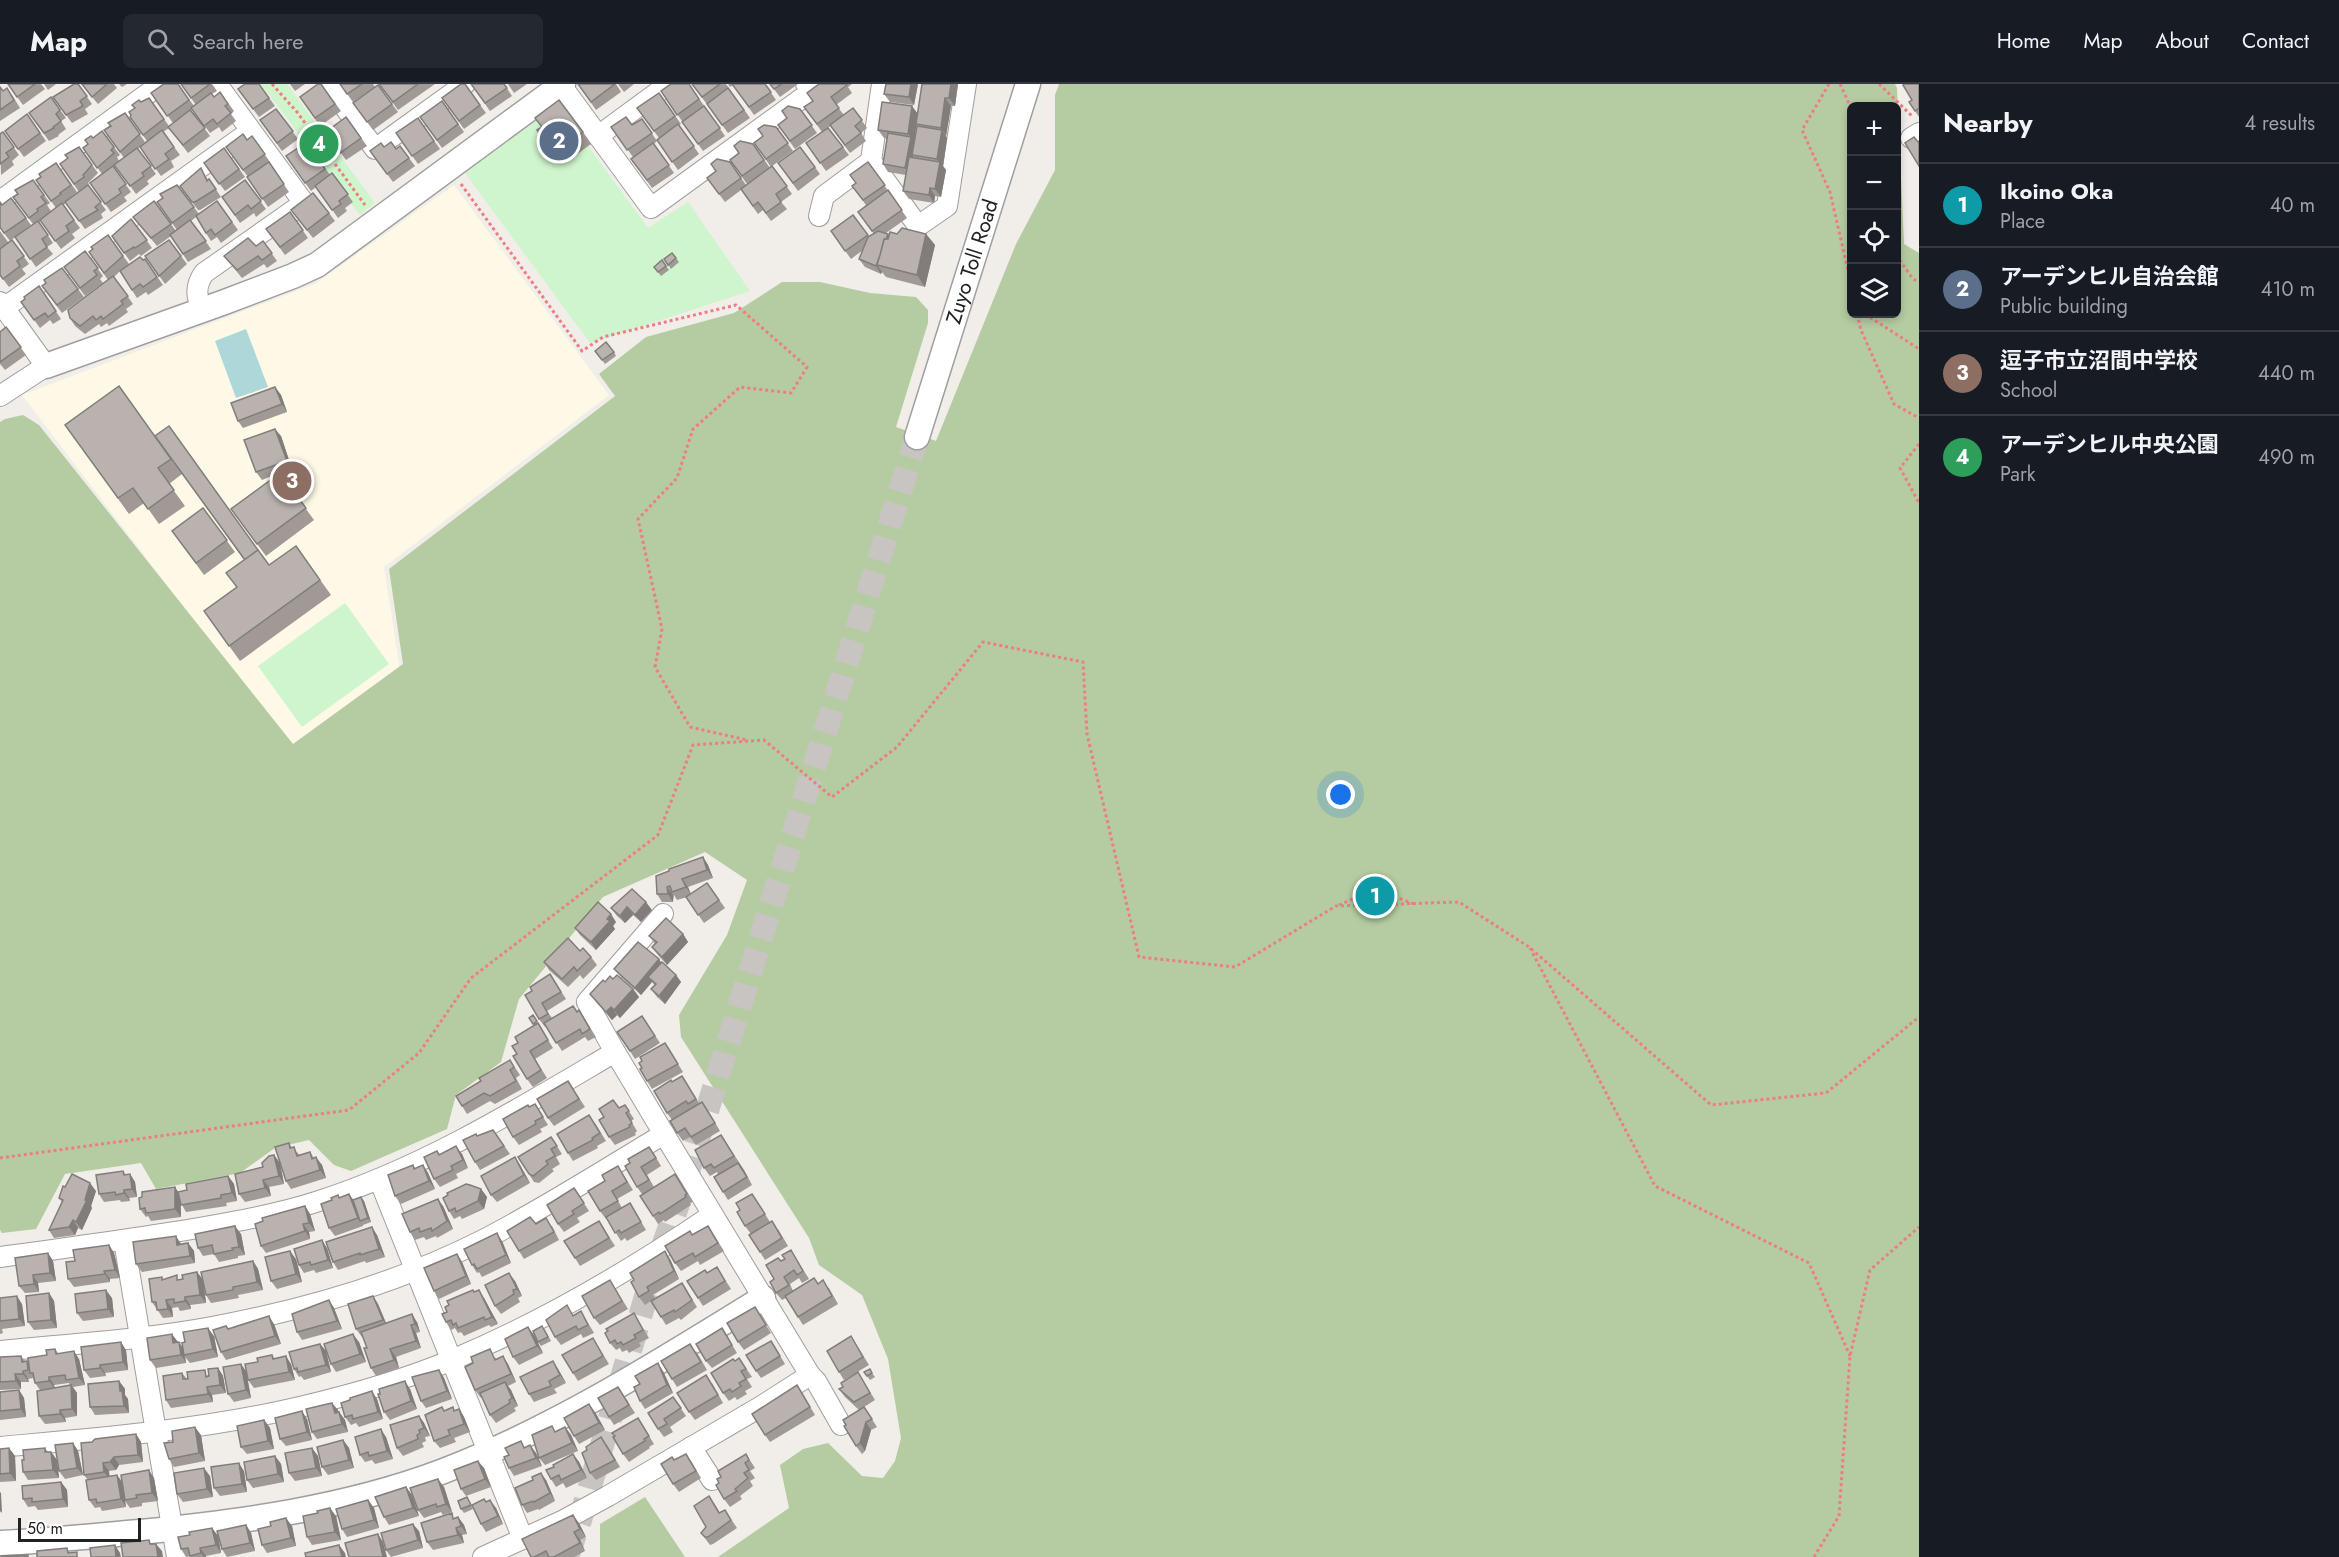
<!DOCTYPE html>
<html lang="en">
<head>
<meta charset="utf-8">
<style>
	body { margin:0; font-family:Jost,"Noto Sans JP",sans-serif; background:#242831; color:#f1f3f6 }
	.controls { position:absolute; right:18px; top:18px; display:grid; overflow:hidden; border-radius:9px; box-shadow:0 3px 9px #0003 }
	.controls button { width:54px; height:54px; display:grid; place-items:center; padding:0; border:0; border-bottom:2px solid #363941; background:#171b24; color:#f1f3f6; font:30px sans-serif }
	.scale { position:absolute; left:18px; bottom:15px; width:123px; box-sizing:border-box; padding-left:6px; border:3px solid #222; border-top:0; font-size:16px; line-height:21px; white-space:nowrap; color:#222; -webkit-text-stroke:4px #fff; paint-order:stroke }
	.you { position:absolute; left:1341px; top:711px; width:21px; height:21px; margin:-15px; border:4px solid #fff; border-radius:50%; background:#1a73e8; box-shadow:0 0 0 9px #1a73e833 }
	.badge { display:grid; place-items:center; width:39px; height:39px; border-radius:50%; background:#db8e9c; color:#fff; font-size:20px; font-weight:700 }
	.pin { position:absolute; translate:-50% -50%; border:3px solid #fff; box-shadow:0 2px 6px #0006 }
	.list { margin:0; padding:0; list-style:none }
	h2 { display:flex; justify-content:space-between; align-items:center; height:78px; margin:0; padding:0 24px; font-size:26px }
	h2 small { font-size:20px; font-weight:400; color:#9ea1a6 }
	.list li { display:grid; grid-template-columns:39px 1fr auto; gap:18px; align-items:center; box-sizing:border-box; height:84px; padding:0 24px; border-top:2px solid #363941 }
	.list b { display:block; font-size:22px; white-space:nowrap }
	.list p { margin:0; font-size:20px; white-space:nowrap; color:#9ea1a6 }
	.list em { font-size:20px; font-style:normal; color:#9ea1a6 }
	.icon { flex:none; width:33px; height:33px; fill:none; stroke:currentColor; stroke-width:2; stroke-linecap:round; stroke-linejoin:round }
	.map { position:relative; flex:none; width:1919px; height:1473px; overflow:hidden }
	header { display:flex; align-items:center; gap:36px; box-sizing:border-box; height:84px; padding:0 30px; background:#171b24; border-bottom:2px solid #363941 }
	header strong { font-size:28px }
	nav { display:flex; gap:33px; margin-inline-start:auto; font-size:21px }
	.search { width:420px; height:54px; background:#242831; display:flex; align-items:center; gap:15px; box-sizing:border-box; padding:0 21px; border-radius:9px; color:#9ea1a6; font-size:22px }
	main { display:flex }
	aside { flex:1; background:#171b24 }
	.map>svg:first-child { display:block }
	.education { fill:#fdf9e6 }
	.forest { fill:#b5cca2; fill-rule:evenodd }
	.park { fill:#cff5cc }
	.water { fill:#aed7da }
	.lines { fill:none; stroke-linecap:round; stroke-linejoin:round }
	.tertiary-tunnel { stroke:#c8c4c1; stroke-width:24; stroke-dasharray:24 12; stroke-linecap:butt }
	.minor-casing { stroke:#9f9f9f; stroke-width:22 }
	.tertiary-casing { stroke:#9f9f9f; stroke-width:27 }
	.path { stroke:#ee7d83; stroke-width:3; stroke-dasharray:3 3; stroke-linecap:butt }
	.minor { stroke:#fff; stroke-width:20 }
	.tertiary { stroke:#fff; stroke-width:24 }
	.wall { fill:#a09996; fill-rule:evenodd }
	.shaded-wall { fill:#827d7a }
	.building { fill:#bab2af; stroke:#827d7a; stroke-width:1.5 }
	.labels { text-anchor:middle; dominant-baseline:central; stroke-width:6; stroke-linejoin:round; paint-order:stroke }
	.street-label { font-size:21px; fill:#222; stroke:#fff }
</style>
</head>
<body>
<header>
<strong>Map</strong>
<div class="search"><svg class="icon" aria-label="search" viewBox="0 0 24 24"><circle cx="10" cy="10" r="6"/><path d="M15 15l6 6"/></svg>Search here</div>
<nav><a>Home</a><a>Map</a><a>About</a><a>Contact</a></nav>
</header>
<main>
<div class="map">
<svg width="1919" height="1473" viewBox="0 0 1919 1473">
	<rect width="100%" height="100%" fill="#f1ede9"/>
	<path class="education" d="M454,101L609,311L384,483L400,586L291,664L22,311L315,200Z"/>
	<g class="forest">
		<path d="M1059,0H1895L1897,4L1904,160L1919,169V1473H718L789,1424L780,1381L803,1365L828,1359L862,1392L883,1394L895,1377L901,1354L888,1275L862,1211L819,1181L809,1154L681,953L679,931L727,851L747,796L705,768L603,813L519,915L501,978L456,1011L447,1045L351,1087L334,1081L309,1056L275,1064L240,1089L156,1105L141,1079L65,1090L36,1145L2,1149L0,1146V338L5,335L23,331L39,341L293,660L403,580L389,485L615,312L599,290L646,253L734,229L782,198H820L870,209L916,213L928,226V239L896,343L936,357L1016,160L1055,86V11ZM1852,22H1896V230H1852Z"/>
		<path d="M645,1413L685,1473H600V1440Z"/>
	</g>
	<g class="park">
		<path d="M261,0H287L375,119L360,131Z"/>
		<path d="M558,21L648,144L688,118L750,207L590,259L465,89Z"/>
		<path d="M345,519L389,580L302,643L258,582Z"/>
	</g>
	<path class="water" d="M246,245L268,303L236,314L215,257Z"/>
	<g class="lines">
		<path class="tertiary-tunnel" d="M567,1473L580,1436L650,1199L677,1123L917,353"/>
		<defs>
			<g id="minor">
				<path d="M328,0L375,65L465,0"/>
				<path d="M882,0L871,77L918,142L947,122L966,0"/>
				<path d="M561,1L651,124L812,7L806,0"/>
				<path d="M598,52L669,0"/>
				<path d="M1911,54L1919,49"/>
				<path d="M0,117L161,0"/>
				<path d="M819,132L824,112L871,77"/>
				<path d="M0,218L46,282L0,312"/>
				<path d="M4,224L248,49"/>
				<path d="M202,226C196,212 195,202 204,189L304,119L217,0"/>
				<path d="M615,968L587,918L663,830"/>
				<path d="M379,1095L523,1455"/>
				<path d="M124,1157L177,1473"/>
				<path d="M0,1173C66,1164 133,1155 199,1144C239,1137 279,1130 319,1117C425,1083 520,1024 615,968L664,1050"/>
				<path d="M0,1267C70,1260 142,1256 212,1243C304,1226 400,1198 483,1156C545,1124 604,1086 664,1050L810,1291L760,1323L608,1412L564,1436L483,1473"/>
				<path d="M810,1291L816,1297L841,1341"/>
				<path d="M0,1363C100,1354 202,1346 300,1323C351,1311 404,1296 452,1276C543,1238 631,1186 712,1131"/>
				<path d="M691,1363L712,1396"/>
			</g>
			<g id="tertiary">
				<path d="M46,282L222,219L293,192L317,181L563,0"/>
				<path id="s1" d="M917,353L1028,0"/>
				<path d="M0,1459C47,1457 93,1452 140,1448C241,1438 345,1424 441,1388C556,1344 659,1278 763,1214"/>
			</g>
		</defs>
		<use href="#minor" class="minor-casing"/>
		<use href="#tertiary" class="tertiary-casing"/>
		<g class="path">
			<path d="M272,0L297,28L365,121"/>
			<path d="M1829,0L1802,46L1830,108L1852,204"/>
			<path d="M1840,0L1852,26"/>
			<path d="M1879,0L1912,32"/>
			<path d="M461,100L582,267L603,253L736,221L807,283L791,309L740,303L693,345L677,394L638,435L662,545L655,583L690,643L747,656"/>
			<path d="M1896,171L1913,195L1919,198"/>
			<path d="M1857,230L1861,246L1894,320L1919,334"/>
			<path d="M1865,230L1919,265"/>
			<path d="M1919,360L1900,384L1919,419"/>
			<path d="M1339,821L1375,805L1414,820"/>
			<path d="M1530,864L1655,1102L1809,1179L1850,1272"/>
			<path d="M0,1074L349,1026L419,969L471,894L658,751L693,661L764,656L832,713L897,663L983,558L1083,578L1087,650L1139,873L1235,883L1336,822L1459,818L1529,863L1711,1021L1826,1009L1919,933"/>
			<path d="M1814,1473L1839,1432L1850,1272L1870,1186L1919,1143"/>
		</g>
		<use href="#minor" class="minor"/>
		<use href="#tertiary" class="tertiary"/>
	</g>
	<g class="wall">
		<path d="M8,0H41L45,5L23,21Z"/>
		<path d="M44,0H56L48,6Z"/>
		<path d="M78,0L92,20L85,25L88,30L72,39L53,13Z"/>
		<path d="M81,0H114L117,4L98,20Z"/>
		<path d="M119,0H127L122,3Z"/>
		<path d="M178,0L194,22L196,21L181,0H212L217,7L212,10L214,13L220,8L234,27L231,30L236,37L222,48L219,43L210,49L192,25L191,26L210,52L188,69L169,44L163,48L180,71L171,77L174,83L161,92L140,63L138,65L156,90L147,97L149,100L136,110L115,81L113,83L131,108L124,113L127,117L111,128L90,99L102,90L83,64L88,60L114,63L120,71L117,73L119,77L124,74L104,46L125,29L145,58L141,62L147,57L130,33L141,18L149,14L169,42L173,39L151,9Z"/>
		<path d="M259,0L275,22L259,33L238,5Z"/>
		<path d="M290,0H305L295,7Z"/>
		<path d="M321,0L341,27L320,42L300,13Z"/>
		<path d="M340,0H373L375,3L353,18Z"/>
		<path d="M379,0H435L398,26Z"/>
		<path d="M465,0L486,29L464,45L442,14Z"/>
		<path d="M471,0H504L512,12L490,27Z"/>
		<path d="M508,0H527L514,9Z"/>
		<path d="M578,0H616L621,8L596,26Z"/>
		<path d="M618,0H634L624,8Z"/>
		<path d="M689,0L725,52L703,67L661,7Z"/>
		<path d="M692,0H726L750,34L728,49Z"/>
		<path d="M728,0H765L776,16L754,31L733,1L730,3Z"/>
		<path d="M770,0H798L780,13Z"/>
		<path d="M819,0H852L848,3L852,9L836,21L844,31L853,24L867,44L861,49L866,57L850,69L830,42L828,44L849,71L826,87L806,59L822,48L804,23L813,17Z"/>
		<path d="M918,0L914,21L890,18L884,10Z"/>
		<path d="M922,0H958L955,22H951L946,52H945L947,54L943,82L946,86L941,113L935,112L934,119L909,115L903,107L906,91L888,88L883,80L887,55L884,54L878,46L918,29ZM916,41L917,43L914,58Z"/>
		<path d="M1919,0V33L1909,18L1912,16Z"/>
		<path d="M378,1L398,28L373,46L353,19Z"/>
		<path d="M0,3L3,7L12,11L20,24L0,37Z"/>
		<path d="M659,9L681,40L679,41L699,70L678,86L657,56L659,54L637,24Z"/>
		<path d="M51,13L66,34L61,37L66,45L58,51L59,52L49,57L29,29Z"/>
		<path d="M559,16L591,60L565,79L557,68L554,70L537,46L542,43Z"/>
		<path d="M442,17L464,48L442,64L420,33Z"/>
		<path d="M276,25L298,55L282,67L260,36Z"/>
		<path d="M800,25L817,49L795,65L778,41Z"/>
		<path d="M27,30L46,57L24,73L5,47Z"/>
		<path d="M346,33L367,62L346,76L326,48Z"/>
		<path d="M418,34L440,65L418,80L396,49Z"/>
		<path d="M642,35L657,57L654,60L674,89L652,104L631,75L633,73L611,43L632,41Z"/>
		<path d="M776,43L793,67L772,82L792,110L781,118L787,125L771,137L763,126L758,130L741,106L725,118L707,94L730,78L746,101L771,83L754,59Z"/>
		<path d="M3,48L19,71L12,77L14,81L1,91L0,50Z"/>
		<path d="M252,52L270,78L269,79L289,108L268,123L248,93L226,63L247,56Z"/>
		<path d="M753,60L770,84L747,100L730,76Z"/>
		<path d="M400,62L415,82L393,98L370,67L384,63L396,65Z"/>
		<path d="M79,63L98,89L88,99L89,100L88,101L106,126L101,130L103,134L85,145L66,119L63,121L80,144L72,150L75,154L61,165L41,137L39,138L53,159L47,163L53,170L36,183L15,153L33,140L13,113L33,96L50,119L47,121L51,127L56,124L36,96L56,79L77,108L66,117L79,108L60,80L68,74Z"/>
		<path d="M800,63L820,90L798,107L778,79Z"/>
		<path d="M224,64L245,93L225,107L204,79Z"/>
		<path d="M307,71H316L330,91L332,89L353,118L345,124L347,127L338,134L316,103L311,107L286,72Z"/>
		<path d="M868,78L907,134L886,149L889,152L897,150H926L935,161L925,203L886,193L882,188L881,190L865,183L859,175L863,166L851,175L831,147L853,131L869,153L874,150L858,128L866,121L852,102L856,99Z"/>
		<path d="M201,84L208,96L209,95L221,113L200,126H198L180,102Z"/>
		<path d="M245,96L266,125L256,133L254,129L240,139L222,113Z"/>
		<path d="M177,101L199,130L217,117L238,146L221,159L217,153L211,157L196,133L191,137L211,165L188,178L171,152L157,162L133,133L154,117L176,147L177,146L157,118Z"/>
		<path d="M11,114L31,141L10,157L0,144L2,121Z"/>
		<path d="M291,126L329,129L335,137L313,154Z"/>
		<path d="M290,128L308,154L285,171L266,145Z"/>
		<path d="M131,135L152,164L141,172L139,170L130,177L112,152Z"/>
		<path d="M0,147L8,158L12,156L29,180L22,185L26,190L9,203L0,191Z"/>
		<path d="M108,151L129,180L120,187L145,175L163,201L148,211L146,208L137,214L120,187L114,193L133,220L126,225L128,228L109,242L107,239L101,243L99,240L85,250L75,242L70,234L108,196L89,168Z"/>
		<path d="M169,156L187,180L165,200L145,172Z"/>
		<path d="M263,157L277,177L267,184L264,180L242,194L224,172L256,162Z"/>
		<path d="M85,167L103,192L100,195L103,199L85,212L64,183Z"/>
		<path d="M672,169L679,178L671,185L664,175Z"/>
		<path d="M662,176L669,186L661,192L654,183Z"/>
		<path d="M62,184L84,213L62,229L42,202Z"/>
		<path d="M39,202L61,235L53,240L50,236L40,244L21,218Z"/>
		<path d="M6,243L26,271L5,286L0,280V248Z"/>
		<path d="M595,267L614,268L616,272L605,280Z"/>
		<path d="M275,303L281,311L287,328L243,344L238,337Z"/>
		<path d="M65,341L155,352L269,481L296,462L331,511L240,577L204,527L237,503L244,476L182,390L169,400L185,422L159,440L144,419L129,430Z"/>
		<path d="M281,352L292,385L280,389L314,436L266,472L231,425L279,389L262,396L256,388Z"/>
		<path d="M203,424L235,468L204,491L172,447Z"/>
		<path d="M703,773L708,781L713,794L688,803L691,810L707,799L725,824L704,839L686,813H687L677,816L674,811L673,818H662L657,810L669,787Z"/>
		<path d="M611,824L652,826L641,838L633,831L625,839L617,832Z"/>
		<path d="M616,838L613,842L615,845L596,866L580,851L575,844Z"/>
		<path d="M683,850L688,858L667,881L658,871L652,863L655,860L649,852Z"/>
		<path d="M580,867L591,873L597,881L583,895L580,891L568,903L549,886L544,878Z"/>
		<path d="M659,875L661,879L676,891L681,898L665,920L657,913L651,905L655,902L652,898L641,911L620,892L614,885Z"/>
		<path d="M550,890L566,915L547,927L552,934L573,922L577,928L579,926L596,953L588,957L585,953L562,967L546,942L545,943L539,935L532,907Z"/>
		<path d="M605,898L633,905L639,913L620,934L617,931L612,936L596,918L590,910Z"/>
		<path d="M533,931L553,964L535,975L547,994L533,1003L527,995L517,970L518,959L534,942L529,934Z"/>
		<path d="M642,932L660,959L635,975L630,967Z"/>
		<path d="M665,959L683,988L652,1005L647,997Z"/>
		<path d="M510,976L520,991L516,994L522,1005L495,1020L490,1017L467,1030L462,1022L481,997Z"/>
		<path d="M568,997L585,1023L554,1042L548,1034Z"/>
		<path d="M672,998L687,1000L699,1019L702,1018L707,1025L720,1047L696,1061L690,1053L683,1057L677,1049L672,1036L667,1029Z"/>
		<path d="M535,1020L548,1041L540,1045L542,1048L519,1061L513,1053L529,1023Z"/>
		<path d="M625,1021L634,1035L631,1037L637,1047L635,1049L636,1051L615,1061L609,1053L619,1024Z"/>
		<path d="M595,1039L606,1057L597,1062L598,1064L573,1077L568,1069Z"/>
		<path d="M493,1046L510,1070L480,1086L475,1078L477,1052Z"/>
		<path d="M721,1051L752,1101L728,1116L723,1108L718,1091L717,1088L710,1092L704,1084Z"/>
		<path d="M551,1053L562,1070L556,1073L560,1080L552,1085L554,1087L539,1099L534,1098L529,1090Z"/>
		<path d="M289,1059L292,1064L300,1071L310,1068L314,1074L322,1081L326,1094L291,1105L286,1097Z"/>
		<path d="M437,1067L440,1070H462L468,1084L456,1090L458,1094L440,1103L434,1095Z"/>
		<path d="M654,1070L661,1082L647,1091L654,1103L680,1098L693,1118L690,1119L691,1121L665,1138L664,1136L658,1140L653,1132L642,1110L637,1103L630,1079Z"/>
		<path d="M274,1071L280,1079L284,1100L269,1103L271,1112L245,1118L239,1110Z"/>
		<path d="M515,1073L520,1081L530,1099L497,1118L491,1111Z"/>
		<path d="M413,1081L415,1084L423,1081L428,1089L435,1105L401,1120L395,1112Z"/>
		<path d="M618,1082L633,1106L617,1115L622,1124L630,1119L646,1146L627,1157L625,1154L621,1157L607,1135H606L600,1127Z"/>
		<path d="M123,1087L126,1091L130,1090L135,1098L137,1113L129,1114L130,1117L121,1118L120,1116L104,1118L99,1110Z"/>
		<path d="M228,1092L234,1100L237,1117L226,1119L227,1122L186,1128L181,1119V1133L151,1137L148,1132L146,1133L140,1125L175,1103L178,1108L187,1106Z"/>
		<path d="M65,1103L96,1107L91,1122L92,1124L82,1146L78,1144L75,1151L54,1154L49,1146L62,1118L59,1114Z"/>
		<path d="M574,1104L589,1127L577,1134L580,1138L564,1148L558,1140Z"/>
		<path d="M481,1105L487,1113L484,1125L462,1135L460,1132L454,1135L449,1127Z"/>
		<path d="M752,1110L770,1138L751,1150L745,1142L740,1126Z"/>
		<path d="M339,1114L364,1117L371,1138L363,1141V1142L335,1152L329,1144L332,1116Z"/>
		<path d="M305,1122L310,1130L315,1147L309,1148L310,1155L266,1169L261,1162L263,1137Z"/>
		<path d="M443,1122L453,1145L437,1154L436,1152L426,1156L424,1153L415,1156L410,1148Z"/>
		<path d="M599,1137L615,1162L580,1182L575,1174Z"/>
		<path d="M536,1140L552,1142L559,1156L524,1175L519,1167Z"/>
		<path d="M708,1142L724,1167L700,1181L698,1177L681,1187L675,1179Z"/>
		<path d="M778,1145L788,1162L765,1176L760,1168Z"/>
		<path d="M241,1150L245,1171L238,1172V1174L219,1178L214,1170L203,1172L198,1164Z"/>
		<path d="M377,1151L385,1173L366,1179L365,1177L338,1186L333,1178Z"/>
		<path d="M502,1157L511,1179L482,1193L479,1188L477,1189L472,1181Z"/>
		<path d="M188,1159L194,1167L195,1179L142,1188L136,1180L181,1160Z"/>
		<path d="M109,1161L114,1169L120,1194L110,1195V1198L74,1203L68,1195Z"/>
		<path d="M327,1164L333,1184L316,1189L314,1186L304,1189L299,1181Z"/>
		<path d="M48,1169L53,1177L56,1197L38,1199L39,1208L25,1209L19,1202Z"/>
		<path d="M457,1170L462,1178L471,1200L439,1215L434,1207Z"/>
		<path d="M796,1174L809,1195L802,1199L799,1194L790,1200L793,1207L818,1200L829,1204L838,1220L803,1241L786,1214L782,1216L776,1209L774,1195L781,1177Z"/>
		<path d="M296,1175L302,1198L277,1205L271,1197Z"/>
		<path d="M670,1175L679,1195L653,1211L655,1214L645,1221L639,1213L634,1196Z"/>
		<path d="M253,1177L258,1185L263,1206L238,1211L239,1214L211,1219L206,1211Z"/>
		<path d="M717,1183L731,1205L703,1222L698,1214L707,1189Z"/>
		<path d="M197,1188L203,1196L206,1219L190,1221L191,1225L180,1227L178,1223L172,1224L173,1233L163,1234L152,1218L163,1195H183Z"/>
		<path d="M515,1197L522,1212L518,1214L520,1218L501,1230L495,1222Z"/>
		<path d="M615,1204L628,1225L600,1241L594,1234Z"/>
		<path d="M687,1207L697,1223L681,1236L679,1234L666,1241L661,1233Z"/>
		<path d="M474,1208L484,1214L498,1240L491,1243L489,1241L464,1252L461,1248L458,1249L455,1244L451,1246L446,1238L447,1228Z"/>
		<path d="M49,1209L54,1217L57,1244L34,1246L28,1238Z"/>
		<path d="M373,1212L378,1220L386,1239L417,1238L420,1248L416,1249L421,1264L396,1273L399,1284L376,1292L371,1284L367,1264L363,1252L362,1253L356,1245Z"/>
		<path d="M0,1214L22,1220L25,1242L2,1245L3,1249L0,1250Z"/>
		<path d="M112,1214L114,1233L83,1237L77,1229Z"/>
		<path d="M329,1216L334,1224L342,1245L302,1256L297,1248Z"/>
		<path d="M581,1227L594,1249L583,1254L581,1250L561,1261L555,1253L574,1231Z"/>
		<path d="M634,1229L649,1254L639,1259L641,1262L629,1269L627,1266L622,1268L620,1264L616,1266L610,1259Z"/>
		<path d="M760,1231L771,1249L744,1266L738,1258Z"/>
		<path d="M274,1240L281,1260L226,1276L221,1268L226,1242L229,1245Z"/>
		<path d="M722,1244L737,1269L712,1284L706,1277Z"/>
		<path d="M545,1246L551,1257L541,1262L538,1258Z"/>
		<path d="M534,1251L543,1269L519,1281L513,1273Z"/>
		<path d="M214,1252L218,1273L190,1279L185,1273L186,1279L156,1284L150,1276L178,1258L182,1263Z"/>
		<path d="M851,1252L869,1281L844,1296L839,1288Z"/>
		<path d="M593,1254L609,1280L578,1297L573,1289Z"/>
		<path d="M359,1258L366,1278L336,1288L331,1280Z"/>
		<path d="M320,1260L326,1267L331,1288L304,1296L301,1292L299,1293L294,1285Z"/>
		<path d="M55,1265L58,1269L79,1275L85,1301L73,1303L77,1309V1332L65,1334L66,1338L45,1340L39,1332L40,1306L35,1299L33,1294L28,1295L29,1298H21V1305L0,1306V1273L21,1272L25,1277H27L29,1279L47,1271ZM69,1299L70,1301L55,1304L54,1301Z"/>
		<path d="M776,1265L785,1280L761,1294L756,1287Z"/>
		<path d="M126,1266L128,1286L105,1289L106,1292L90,1294L84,1286Z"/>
		<path d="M696,1267L707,1286L677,1303L672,1295Z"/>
		<path d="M272,1271L274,1274L291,1280L295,1296L254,1304L248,1296L258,1278Z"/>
		<path d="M495,1273L496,1275L508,1280L516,1298L508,1302L511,1306L518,1322L514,1324L516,1327L496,1339L490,1331L482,1313L481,1314L475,1306Z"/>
		<path d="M739,1274L752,1293L747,1295L752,1303L745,1307L747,1310L737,1316L735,1313L729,1317L723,1309L735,1277Z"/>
		<path d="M553,1277L558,1285L566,1299L554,1305L557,1309L534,1318L529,1310Z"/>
		<path d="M218,1284L223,1292L226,1309L212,1311L213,1318L171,1324L166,1316L182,1289L187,1295L209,1291Z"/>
		<path d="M439,1286L444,1294L452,1315L426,1324L421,1317Z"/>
		<path d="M246,1287L251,1314L234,1318L228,1310Z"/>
		<path d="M663,1287L673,1309L645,1325L640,1317Z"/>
		<path d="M858,1288L875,1316L864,1323L877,1343L871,1346L865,1367L862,1370L856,1362L846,1341L859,1326L845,1313L839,1305L843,1303Z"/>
		<path d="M864,1288L872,1289L875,1293L870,1296Z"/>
		<path d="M119,1297L125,1305V1311L128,1315L129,1329L95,1331L90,1323Z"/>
		<path d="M712,1299L723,1319L695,1336L689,1328Z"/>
		<path d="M618,1303L635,1329L614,1341L609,1333Z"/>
		<path d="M410,1305L417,1325L390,1336L384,1328Z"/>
		<path d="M19,1306L24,1314L26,1333L0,1336V1308Z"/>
		<path d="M802,1309L815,1331L770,1358L765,1351Z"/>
		<path d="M673,1313L686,1332L670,1343L673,1348L664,1353L658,1345Z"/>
		<path d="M377,1315L383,1335L359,1343L356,1339L351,1341L345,1333Z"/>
		<path d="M453,1323L455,1327L459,1325L464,1333L470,1348L454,1354L456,1358L440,1364L434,1357L445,1326Z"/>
		<path d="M338,1326V1329L339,1328L345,1336L348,1348L317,1355L312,1348Z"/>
		<path d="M595,1328L605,1346L579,1360L574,1352Z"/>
		<path d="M419,1332L424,1339L430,1352L425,1353L426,1357L422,1359L424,1363L403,1372L397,1364Z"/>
		<path d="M638,1334L654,1360L649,1363L650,1364L629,1378L623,1370Z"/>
		<path d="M307,1335L312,1356L286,1362L280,1355Z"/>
		<path d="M264,1336L270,1344L274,1365L247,1370L241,1363Z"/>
		<path d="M565,1343L571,1351L578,1367L545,1381L539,1374L556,1347Z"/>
		<path d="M136,1350L141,1358L143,1378L119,1381L116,1386L109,1387V1392L117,1391L122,1398L154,1394L158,1417L142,1419V1422L130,1424L125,1417L126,1423L102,1427L100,1423L95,1424L89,1416L88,1396L84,1391L92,1358Z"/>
		<path d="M201,1351L205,1377L174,1383L169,1375L173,1358Z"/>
		<path d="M386,1353L393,1375L375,1380L372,1376L365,1378L360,1371Z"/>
		<path d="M343,1356L349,1364L354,1384L328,1391L322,1383Z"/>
		<path d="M73,1359L78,1367L83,1391L65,1395L59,1387Z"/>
		<path d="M607,1361L620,1383L596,1396L590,1389Z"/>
		<path d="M525,1363L536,1369L542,1382L514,1392L509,1384Z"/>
		<path d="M9,1364L15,1372L16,1397L0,1398V1365Z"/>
		<path d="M45,1364L48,1368H51L57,1376L59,1394L28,1396L23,1388L24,1376Z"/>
		<path d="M573,1370L579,1378L587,1394L566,1404L563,1399L556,1403L551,1395L554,1383Z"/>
		<path d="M746,1370L755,1384L750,1387L755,1394L750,1397L753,1402L740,1412L742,1415L730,1423L724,1415L719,1399L721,1393Z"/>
		<path d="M275,1372L281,1380L284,1398L253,1404L247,1396Z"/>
		<path d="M318,1372L322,1392L295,1397L289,1389Z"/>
		<path d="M691,1377L701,1394L679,1408L673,1400Z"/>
		<path d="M484,1384L491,1403L466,1412L461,1405Z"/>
		<path d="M244,1387L247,1408L220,1412L214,1404Z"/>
		<path d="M210,1392L213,1413L183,1418L177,1410Z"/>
		<path d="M546,1396L555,1417L539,1426L538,1425L527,1429L522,1421Z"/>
		<path d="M61,1398L67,1406L68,1423L38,1426L35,1422L28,1423L23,1415Z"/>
		<path d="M406,1403L412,1411L419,1432L389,1441L384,1433Z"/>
		<path d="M444,1403L452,1428L443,1431L441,1428L424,1434L418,1426Z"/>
		<path d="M467,1413L473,1425L464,1429L461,1425Z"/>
		<path d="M368,1416L374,1424L379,1444L347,1453L342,1445Z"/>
		<path d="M714,1419L720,1429L725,1426L737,1444L713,1460L710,1461L701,1449L706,1443Z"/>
		<path d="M496,1424L503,1440L486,1448L481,1440Z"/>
		<path d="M336,1432L341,1456L312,1461L307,1453Z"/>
		<path d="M458,1433L464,1441L467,1450L462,1451L464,1459L433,1466L427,1458Z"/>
		<path d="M579,1439L586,1453L580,1456L585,1467L574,1473H531Z"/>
		<path d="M246,1441L251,1449L255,1467L227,1473L222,1465Z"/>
		<path d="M292,1442L296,1462L267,1469L262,1461Z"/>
		<path d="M212,1444L218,1452L221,1469L206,1472V1473H191L190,1472L186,1473L181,1465L190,1451Z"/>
		<path d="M419,1447L423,1464L391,1473L386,1466Z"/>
	</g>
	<g class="shaded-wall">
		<path d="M911,0H918L914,21L909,13Z"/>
		<path d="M951,0H958L955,22L949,14Z"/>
		<path d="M945,14L951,22L946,52L941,44Z"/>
		<path d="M912,22L918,30L914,58L916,61L912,71L914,74L911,92L905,84L911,53L908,50Z"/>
		<path d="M942,46L947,54L943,82L946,86L941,113L935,105L940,79L937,75Z"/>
		<path d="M930,104L935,112L934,119L929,111Z"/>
		<path d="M888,150L893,158L877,181L882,188L881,190L876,182Z"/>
		<path d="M926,150L935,161L925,203L917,191Z"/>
		<path d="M275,303L281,311L287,328L282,320Z"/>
		<path d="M275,345L281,352L292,385L287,377Z"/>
		<path d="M703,773L708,781L713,794L707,786Z"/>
		<path d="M682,795L688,803L691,811L686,803Z"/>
		<path d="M667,803L673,811V818L668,810Z"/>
		<path d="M646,818L652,826L641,838L635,831Z"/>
		<path d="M627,823L633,831L625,839L620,832Z"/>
		<path d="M611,830L616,838L613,842L615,845L596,866L591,858Z"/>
		<path d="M683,850L688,858L667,881L662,873Z"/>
		<path d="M659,875L664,883L648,893L652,898L641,911L635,904Z"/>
		<path d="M676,891L681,898L665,920L659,912Z"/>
		<path d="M633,905L639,913L620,934L614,926Z"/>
		<path d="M611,923L617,931L612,936L606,928Z"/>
		<path d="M721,1051L744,1086L752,1101L747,1093Z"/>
		<path d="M456,1062L462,1070L468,1084L463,1076Z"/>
		<path d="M274,1071L280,1079L284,1100L279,1092Z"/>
		<path d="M316,1073L322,1081L326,1094L320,1086Z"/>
		<path d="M515,1073L520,1081L530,1099L524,1091Z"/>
		<path d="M423,1081L428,1089L435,1105L429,1097Z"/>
		<path d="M130,1090L135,1098L137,1113L132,1105Z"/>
		<path d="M228,1092L234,1100L237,1117L232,1109Z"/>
		<path d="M263,1096L269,1103L271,1112L265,1104Z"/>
		<path d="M90,1099L96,1107L91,1122L92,1124L82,1146L76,1138Z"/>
		<path d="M175,1103L180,1111L181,1133L175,1125Z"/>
		<path d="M481,1105L487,1113L484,1125L478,1117Z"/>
		<path d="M124,1106L129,1114L130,1117L124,1109Z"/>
		<path d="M349,1110L355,1118L360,1137L363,1142L358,1134Z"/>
		<path d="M361,1113L364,1117L371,1138L368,1134Z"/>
		<path d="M438,1115L443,1122L453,1145L447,1137Z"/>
		<path d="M305,1122L310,1130L315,1147L309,1139Z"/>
		<path d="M73,1136L78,1144L75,1151L69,1143Z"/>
		<path d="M303,1140L309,1148L310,1155L305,1147Z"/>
		<path d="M235,1142L241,1150L245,1171L239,1163Z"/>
		<path d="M372,1143L377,1151L385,1173L379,1165Z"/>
		<path d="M497,1149L502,1157L511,1179L506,1171Z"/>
		<path d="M176,1152L181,1160L177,1161Z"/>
		<path d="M322,1156L327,1164L333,1184L328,1176Z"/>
		<path d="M188,1159L194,1167L195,1179L190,1172Z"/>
		<path d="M109,1161L114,1169L120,1194L115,1186Z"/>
		<path d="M290,1167L296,1175L302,1198L296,1190Z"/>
		<path d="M665,1167L670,1175L679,1195L674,1187Z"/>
		<path d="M48,1169L53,1177L56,1197L50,1189Z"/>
		<path d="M457,1170L462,1178L471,1200L466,1192Z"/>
		<path d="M253,1177L258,1185L263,1206L257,1198Z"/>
		<path d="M104,1187L110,1195V1198L105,1190Z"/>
		<path d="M197,1188L203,1196L206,1219L200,1211Z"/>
		<path d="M509,1189L515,1197L522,1212L517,1205Z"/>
		<path d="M33,1191L38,1199L39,1208L34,1200Z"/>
		<path d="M106,1206L112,1214L114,1233L108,1225Z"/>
		<path d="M479,1206L484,1214L498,1240L492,1233Z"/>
		<path d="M49,1209L54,1217L57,1244L51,1236Z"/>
		<path d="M17,1212L22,1220L25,1242L19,1235Z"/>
		<path d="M373,1212L378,1220L388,1244L383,1236Z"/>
		<path d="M185,1213L190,1221L191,1225L185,1217Z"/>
		<path d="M166,1216L172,1224L173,1233L168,1225Z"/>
		<path d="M329,1216L334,1224L342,1245L337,1237Z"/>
		<path d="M412,1230L417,1238L420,1248L415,1240Z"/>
		<path d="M269,1232L274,1240L281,1260L275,1252Z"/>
		<path d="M411,1241L416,1249L421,1264L416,1257Z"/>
		<path d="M528,1243L534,1251L543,1269L537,1262Z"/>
		<path d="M208,1244L214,1252L218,1273L213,1265Z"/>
		<path d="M172,1250L178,1258L173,1259Z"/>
		<path d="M353,1250L359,1258L366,1278L360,1270Z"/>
		<path d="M121,1258L126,1266L128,1286L123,1278Z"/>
		<path d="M179,1258L184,1266V1271L185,1273L186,1279L181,1271Z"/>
		<path d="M320,1260L326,1267L331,1288L326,1281Z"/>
		<path d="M390,1265L396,1273L399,1284L394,1276Z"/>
		<path d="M74,1267L79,1275L85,1301L79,1294Z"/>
		<path d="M286,1272L291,1280L295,1296L289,1288Z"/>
		<path d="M503,1272L508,1280L516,1298L511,1290Z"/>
		<path d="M553,1277L558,1285L566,1299L560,1291Z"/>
		<path d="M658,1279L663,1287L673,1309L667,1301Z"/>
		<path d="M241,1280L246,1287L251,1314L246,1306Z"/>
		<path d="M100,1281L105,1289L106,1292L100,1284Z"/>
		<path d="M218,1284L223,1292L226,1309L220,1301Z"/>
		<path d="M439,1286L444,1294L452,1315L447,1307Z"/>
		<path d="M23,1287L28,1295L29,1298L23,1290Z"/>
		<path d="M15,1290L21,1298V1305L16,1297Z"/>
		<path d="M49,1293L54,1301L55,1305L49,1297Z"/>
		<path d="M119,1297L125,1305V1311L128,1315L129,1329L124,1322L120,1307Z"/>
		<path d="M405,1297L410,1305L417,1325L411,1317Z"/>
		<path d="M505,1298L511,1306L518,1322L512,1314Z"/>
		<path d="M71,1301L77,1309V1332L72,1325Z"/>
		<path d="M207,1303L212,1311L213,1318L208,1310Z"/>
		<path d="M19,1306L24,1314L26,1333L21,1325Z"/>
		<path d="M372,1307L377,1315L383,1335L378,1328Z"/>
		<path d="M332,1319L338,1326L341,1337L335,1329Z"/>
		<path d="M589,1320L595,1328L605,1346L599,1339Z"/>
		<path d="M459,1325L464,1333L470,1348L464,1340Z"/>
		<path d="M60,1326L65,1334L66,1338L60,1330Z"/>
		<path d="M302,1327L307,1335L312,1356L307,1348Z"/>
		<path d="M339,1328L345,1336L348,1348L342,1340Z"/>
		<path d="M419,1332L424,1339L430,1352L424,1344Z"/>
		<path d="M264,1336L270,1344L274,1365L268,1357Z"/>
		<path d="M866,1338L871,1346L865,1367L860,1359Z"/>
		<path d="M195,1343L201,1351L205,1377L199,1369Z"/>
		<path d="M565,1343L571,1351L578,1367L572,1359Z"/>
		<path d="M381,1345L386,1353L393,1375L387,1367Z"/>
		<path d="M136,1350L141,1358L143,1378L138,1371Z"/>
		<path d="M343,1356L349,1364L354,1384L349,1376Z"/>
		<path d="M73,1359L78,1367L83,1391L77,1384Z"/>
		<path d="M530,1361L536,1369L542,1382L536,1374Z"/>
		<path d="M9,1364L15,1372L16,1397L10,1389Z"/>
		<path d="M312,1364L318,1372L322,1392L316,1384Z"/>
		<path d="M51,1368L57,1376L59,1394L53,1386Z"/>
		<path d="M573,1370L579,1378L587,1394L581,1386Z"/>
		<path d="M275,1372L281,1380L284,1398L278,1390Z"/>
		<path d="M114,1373L119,1381L116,1386L110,1378Z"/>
		<path d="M478,1377L484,1384L491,1403L485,1395Z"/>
		<path d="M103,1379L109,1387L110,1396L104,1388Z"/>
		<path d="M239,1379L244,1387L247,1408L242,1400Z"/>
		<path d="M204,1384L210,1392L213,1413L207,1405Z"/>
		<path d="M149,1386L154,1394L158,1417L152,1409Z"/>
		<path d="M541,1389L546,1396L555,1417L550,1409Z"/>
		<path d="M117,1391L122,1398L126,1423L121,1415Z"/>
		<path d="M438,1395L444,1403L452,1428L446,1420Z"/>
		<path d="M61,1398L67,1406L68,1423L63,1415Z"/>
		<path d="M406,1403L412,1411L419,1432L413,1424Z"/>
		<path d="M0,1408L1,1409L2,1429L0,1427Z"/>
		<path d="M368,1416L374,1424L379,1444L374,1436Z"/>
		<path d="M490,1416L496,1424L503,1440L498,1432Z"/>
		<path d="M330,1424L336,1432L341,1456L335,1448Z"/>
		<path d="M573,1431L579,1439L586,1453L580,1445Z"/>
		<path d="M458,1433L464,1441L467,1450L461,1442Z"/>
		<path d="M286,1434L292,1442L296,1462L291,1454Z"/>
		<path d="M413,1440L419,1447L423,1464L418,1456Z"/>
		<path d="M246,1441L251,1449L255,1467L250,1459Z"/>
		<path d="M212,1444L218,1452L221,1469L216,1461Z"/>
		<path d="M456,1444L462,1451L464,1459L458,1451Z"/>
		<path d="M574,1448L580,1456L585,1467L580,1459Z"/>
		<path d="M378,1450L383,1458L387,1473H383Z"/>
		<path d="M156,1460L162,1467L163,1473H158Z"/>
		<path d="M115,1461L120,1469L121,1473H116Z"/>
		<path d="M339,1461L345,1469L346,1473H342Z"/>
		<path d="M200,1464L206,1472V1473H204L201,1469Z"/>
	</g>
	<g class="building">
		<path d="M8,0H35L17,13Z"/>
		<path d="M74,0H78L87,12L80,17L83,22L66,31L53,13Z"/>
		<path d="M82,0H107L92,13Z"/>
		<path d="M164,0H178L189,16L167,32L151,9Z"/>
		<path d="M181,0H210L191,14Z"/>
		<path d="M245,0H259L269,14L253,25L238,5Z"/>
		<path d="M318,0H321L335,20L315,34L300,13Z"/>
		<path d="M340,0H362L347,10Z"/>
		<path d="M379,0H418L393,18Z"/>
		<path d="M461,0H465L480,21L459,37L442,14Z"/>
		<path d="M471,0H504L507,4L485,19Z"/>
		<path d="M578,0H615L591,18Z"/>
		<path d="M671,0H689L699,15L677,31L661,7Z"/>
		<path d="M692,0H720L702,13Z"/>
		<path d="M732,0H765L771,8L749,23Z"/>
		<path d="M770,0H782L774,5Z"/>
		<path d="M819,0H846L847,1L831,13L839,24L817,40L804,23L813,17L807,9Z"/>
		<path d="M886,0H911L909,13L884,10Z"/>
		<path d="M922,0H951L949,14H945L941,44L916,40Z"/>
		<path d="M1904,0H1919V24L1915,27L1909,18L1912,16L1903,1Z"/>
		<path d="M378,1L392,20L367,38L353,19Z"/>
		<path d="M0,3L3,7L7,4L14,16L0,26Z"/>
		<path d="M728,4L744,26L722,41L707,20Z"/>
		<path d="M220,8L228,20L225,22L231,29L217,40L213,35L204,42L191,24L211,9L214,13Z"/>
		<path d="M659,9L675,32L654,47L637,24Z"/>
		<path d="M51,13L60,26L56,30L61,37L53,43L54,44L44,49L29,29Z"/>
		<path d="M149,14L164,35L143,51L130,33L131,31L129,28L135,24L132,21L139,16L141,18Z"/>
		<path d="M559,16L583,48L557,67L549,56L546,58L537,46L542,43L535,34Z"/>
		<path d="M442,17L458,40L437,56L420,33Z"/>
		<path d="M882,18L912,22L908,50L878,46Z"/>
		<path d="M704,22L720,44L698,60L682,38Z"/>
		<path d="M788,22L800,25L812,41L790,57L778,41L787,34L782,27Z"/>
		<path d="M853,24L862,36L855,42L861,49L845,61L830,41Z"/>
		<path d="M276,25L293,47L277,59L260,36Z"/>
		<path d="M190,26L205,44L183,61L168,43Z"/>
		<path d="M125,29L140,50L120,68L104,46L111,42L108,39Z"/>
		<path d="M27,30L40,49L18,65L5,47Z"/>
		<path d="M346,33L361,54L340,69L326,48Z"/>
		<path d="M626,33L632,41L642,35L652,49L627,66L611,43Z"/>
		<path d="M418,34L434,57L412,72L396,49Z"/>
		<path d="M678,40L694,62L672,78L657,56Z"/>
		<path d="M764,41L776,43L788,59L766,75L754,59L763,52L758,45Z"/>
		<path d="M917,42L942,46L937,75L912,71Z"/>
		<path d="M828,44L843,63L820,79L806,59Z"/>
		<path d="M162,46L174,63L165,70L169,75L155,85L140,63Z"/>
		<path d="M102,47L114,63L111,66L114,69L97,84L83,64L88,60L85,56L91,52L93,54Z"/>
		<path d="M3,48L14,63L6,69L9,73L0,80V50Z"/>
		<path d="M888,49L911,53L905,84L883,80Z"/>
		<path d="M243,50L247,56L252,52L265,70L243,86L226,63Z"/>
		<path d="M1914,53L1918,58L1919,57V82L1905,59Z"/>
		<path d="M740,57L753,60L764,76L742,92L730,76L739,69L734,62Z"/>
		<path d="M391,58L396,65L400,62L409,74L387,90L370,67L381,59L384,63Z"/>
		<path d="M653,59L669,81L647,96L631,75Z"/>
		<path d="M301,62L307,71H316L325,85L305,99L286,72Z"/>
		<path d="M79,63L92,81L83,91L84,93L74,100L60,80L68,74L65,71Z"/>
		<path d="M800,63L815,83L793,99L778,79Z"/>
		<path d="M137,64L151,82L142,89L144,92L130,102L114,81Z"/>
		<path d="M224,64L239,85L219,100L204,79Z"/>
		<path d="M909,73L940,78L935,105L930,104L929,111L903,107Z"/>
		<path d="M717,75L730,78L741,94L719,110L707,94L716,87L711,80Z"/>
		<path d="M269,78L284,100L262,115L247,93Z"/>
		<path d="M868,78L885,101L863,116L852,102L856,99L850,91Z"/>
		<path d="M56,79L71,101L60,109L61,110L51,117L36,96L41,93L39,90Z"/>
		<path d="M113,82L126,100L119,105L121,109L105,120L90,99Z"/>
		<path d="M772,82L787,102L776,110L781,118L766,129L758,118L753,122L741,105Z"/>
		<path d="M201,84L207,97L209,95L216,105L195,118H192L180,102Z"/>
		<path d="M332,89L348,110L339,117L341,120L332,126L315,102Z"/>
		<path d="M33,96L44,111L41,113L46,119L37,125L38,127L29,134L13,113L18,110L15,106Z"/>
		<path d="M245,96L261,117L251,125L248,121L235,131L222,113Z"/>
		<path d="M88,101L101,118L95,123L98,126L79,137L65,118Z"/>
		<path d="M177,101L194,123L172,139L157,118L163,114L160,110Z"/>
		<path d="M888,106L902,126L872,147L858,128Z"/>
		<path d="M313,109L329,129L307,146L291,126Z"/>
		<path d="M11,114L26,134L4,149L0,143V118L2,121Z"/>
		<path d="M154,117L171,140L151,154L133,133Z"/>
		<path d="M217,117L232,138L215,151L211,145L206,149L196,132Z"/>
		<path d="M62,119L74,136L66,142L69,147L55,157L40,136Z"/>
		<path d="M290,128L303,146L280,163L266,145Z"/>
		<path d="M853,131L868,151L845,167L831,147Z"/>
		<path d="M131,135L147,156L135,164L134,163L124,169L112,152Z"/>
		<path d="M190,136L206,157L183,170L170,151Z"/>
		<path d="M38,137L48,151L42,155L47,163L30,175L15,153Z"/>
		<path d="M902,144L926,150L917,191L877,181L884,155H888L890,148L897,150Z"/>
		<path d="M878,147L888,150L886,155H884L880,171L876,182L859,175L868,153Z"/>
		<path d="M108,151L123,172L104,189L89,168L93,165L91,163Z"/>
		<path d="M248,154L256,162L263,157L272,169L262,176L258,172L237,186L224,172Z"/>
		<path d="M12,156L24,172L17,177L20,182L3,195L0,191V165Z"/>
		<path d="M169,156L181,172L159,192L145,172Z"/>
		<path d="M85,167L98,184L94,187L97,191L80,204L64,183Z"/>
		<path d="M672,169L676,174L668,181L664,175Z"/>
		<path d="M140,173L143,176L145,175L157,193L143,203L140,200L132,206L120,187Z"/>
		<path d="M662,176L666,182L658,188L654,183Z"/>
		<path d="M62,184L78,205L57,221L42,202L46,199L44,196Z"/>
		<path d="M113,192L128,212L121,217L123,220L103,235L101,232L96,236L93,232L80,242L70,234L68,226Z"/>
		<path d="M39,202L56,227L48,233L45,229L34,236L21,218L25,215L24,213Z"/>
		<path d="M6,243L21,263L0,278V248Z"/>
		<path d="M606,258L614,268L602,276L595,267Z"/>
		<path d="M119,302L171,375L158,384L174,406L148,425L133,404L118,414L65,341Z"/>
		<path d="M275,303L282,320L238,337L231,319Z"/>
		<path d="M169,342L258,466L245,476L155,352Z"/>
		<path d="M275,345L287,377L256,388L244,356Z"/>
		<path d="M280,389L306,424L257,460L231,425Z"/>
		<path d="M203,424L227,456L196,479L172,447Z"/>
		<path d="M296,462L320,496L229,562L204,527L237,503L226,489L258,466L269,481Z"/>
		<path d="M703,773L707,786L682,795L686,803L672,808L670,802L667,803L668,810H657L656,792L669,787V785Z"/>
		<path d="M707,799L719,816L698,831L686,813Z"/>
		<path d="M632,805L646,818L635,831L627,823L620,832L611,824Z"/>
		<path d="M598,818L611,830L607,835L610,837L591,858L575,844Z"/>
		<path d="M666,834L683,850L662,873L652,863L657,858L649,852Z"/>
		<path d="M568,854L580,867L583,864L591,873L577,887L574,883L562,895L544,878Z"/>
		<path d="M638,858L659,875L635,904L614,885Z"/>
		<path d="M662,878L676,891L659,912L651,905L656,900L648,893Z"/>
		<path d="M550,890L561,908L542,919L548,930L539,935L525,911L532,907L530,903Z"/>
		<path d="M617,891L633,905L614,926L611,923L606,928L590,910L603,896L605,898L610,892L613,895Z"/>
		<path d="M573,922L577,928L579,926L590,945L582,950L580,945L556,959L544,939Z"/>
		<path d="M533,931L537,937L533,940L529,934Z"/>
		<path d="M642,932L655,952L630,967L617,948Z"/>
		<path d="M538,939L548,956L530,967L541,986L527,995L513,972L517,970L512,962L518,959L515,953Z"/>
		<path d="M665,959L678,980L647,997L640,985L642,984L639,979L642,977L640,973Z"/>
		<path d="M510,976L514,983L510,986L516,997L490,1012L484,1009L462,1022L456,1012L481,997L479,994Z"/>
		<path d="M682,992L696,1015L688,1020L686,1017L667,1029L654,1007L671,996L672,998Z"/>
		<path d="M568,997L579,1015L548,1034L537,1015Z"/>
		<path d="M613,1016L619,1024L625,1021L629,1027L626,1029L632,1039L629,1041L630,1043L609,1053L599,1036L604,1033L599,1025Z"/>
		<path d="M702,1018L715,1039L691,1053L685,1044L677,1049L670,1037Z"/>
		<path d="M535,1020L543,1033L535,1037L536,1040L513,1053L503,1035L528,1021L529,1023Z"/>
		<path d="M589,1031L600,1049L592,1054L593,1056L568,1069L557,1050Z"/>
		<path d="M493,1046L504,1062L475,1078L463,1056L476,1050L477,1052Z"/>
		<path d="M721,1051L734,1072L714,1084L711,1080L704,1084L695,1066Z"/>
		<path d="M551,1053L557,1062L551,1065L555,1072L546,1077L548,1080L533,1092L529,1090L518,1073Z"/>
		<path d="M289,1059L290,1064L294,1063L297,1072L310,1068L312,1075L316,1073L320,1086L286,1097L275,1063Z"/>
		<path d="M456,1062L463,1076L451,1082L453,1086L434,1095L424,1073L437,1067L439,1071Z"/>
		<path d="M649,1063L656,1074L641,1083L649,1096L637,1103L625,1082L630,1079L628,1075Z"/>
		<path d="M274,1071L279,1092L263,1096L265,1104L239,1110L235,1090L263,1083L262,1079L269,1072Z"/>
		<path d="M515,1073L524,1091L491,1111L481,1092Z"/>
		<path d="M738,1079L747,1093L723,1108L714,1093Z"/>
		<path d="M413,1081L414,1085L423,1081L429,1097L395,1112L388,1091Z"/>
		<path d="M618,1082L627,1098L612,1107L618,1117L600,1127L588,1107L605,1097L602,1091Z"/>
		<path d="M123,1087L124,1091L130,1090L132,1105L124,1106V1109L116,1111L115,1108L99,1110L96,1091Z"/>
		<path d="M72,1090L90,1099L85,1116H87L76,1138L73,1136L69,1143L49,1146L63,1116L59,1114L63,1102L65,1103Z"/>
		<path d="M675,1090L687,1110L685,1111L686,1113L660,1130L659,1128L653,1132L640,1112Z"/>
		<path d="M228,1092L232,1109L221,1111V1114L181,1121L178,1108L187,1106L186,1100Z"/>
		<path d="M466,1100L470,1101L481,1105L478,1117L456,1128L455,1124L449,1127L443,1114L448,1111L447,1109Z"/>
		<path d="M175,1103V1125L146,1129L145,1124L140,1125L139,1114L142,1113V1108Z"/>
		<path d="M574,1104L584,1119L572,1127L574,1130L558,1140L547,1121Z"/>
		<path d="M349,1110L358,1134L329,1144L321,1120L332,1116L331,1114L338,1111L339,1114Z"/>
		<path d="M752,1110L765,1130L745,1142L737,1128L740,1126L736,1119Z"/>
		<path d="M361,1113L368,1134L360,1137L353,1116Z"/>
		<path d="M438,1115L447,1137L432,1147L431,1144L420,1148L419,1144L410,1148L402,1130Z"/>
		<path d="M630,1119L641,1138L621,1149L619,1146L615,1149L606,1133Z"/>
		<path d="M305,1122L309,1139L303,1140L305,1147L261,1162L255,1140L263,1137L262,1134Z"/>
		<path d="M530,1133L536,1140L546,1134L554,1148L519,1167L507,1147Z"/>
		<path d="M599,1137L609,1154L575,1174L564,1157Z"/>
		<path d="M772,1137L782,1154L760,1168L749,1151Z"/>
		<path d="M235,1142L239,1163L232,1164L233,1166L214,1170L212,1161L198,1164L195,1150Z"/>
		<path d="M708,1142L718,1159L695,1173L693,1169L675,1179L665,1162L690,1147L692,1151Z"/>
		<path d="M372,1143L379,1165L360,1171V1169L333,1178L326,1158Z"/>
		<path d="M497,1149L506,1171L477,1185L474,1180L472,1181L464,1165Z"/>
		<path d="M176,1152L177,1161L188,1159L190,1172L136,1180L133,1158Z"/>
		<path d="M322,1156L328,1176L311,1181L310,1178L299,1181L294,1165Z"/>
		<path d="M109,1161L115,1186L104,1187L105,1190L68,1195L66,1178L75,1177L73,1166Z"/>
		<path d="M791,1166L803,1187L797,1191L794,1186L784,1193L789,1201L776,1209L770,1198L774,1195L766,1181L778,1174L781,1177L785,1175L782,1171Z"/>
		<path d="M290,1167L296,1190L271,1197L265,1173Z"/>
		<path d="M665,1167L674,1187L647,1203L649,1207L639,1213L631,1198L634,1196L630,1189Z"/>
		<path d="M48,1169L50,1189L33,1191L34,1200L19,1202L15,1174Z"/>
		<path d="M457,1170L466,1192L434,1207L424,1184Z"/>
		<path d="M253,1177L257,1198L233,1203V1206L206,1211L201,1188Z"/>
		<path d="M717,1183L725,1197L698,1214L687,1197L705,1186L707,1189Z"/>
		<path d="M197,1188L200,1211L185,1213V1217L174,1219V1215L166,1216L168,1225L157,1226L156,1218H152L149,1195L162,1193V1196L177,1191V1196L183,1195L182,1191Z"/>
		<path d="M509,1189L517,1205L513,1206L514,1210L495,1222L485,1201Z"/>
		<path d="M814,1194L818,1200L823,1196L832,1212L798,1233L785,1212Z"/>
		<path d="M610,1196L622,1217L594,1234L582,1212Z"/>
		<path d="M682,1199L692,1216L675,1228L674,1226L661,1233L651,1217Z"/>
		<path d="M106,1206L108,1225L77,1229L75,1210Z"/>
		<path d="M473,1206L474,1208L479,1206L492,1233L485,1236L484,1233L458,1244L456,1239L453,1241L451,1236L446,1238L442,1230L447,1228L445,1223L449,1221L447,1217Z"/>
		<path d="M49,1209L51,1236L28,1238L26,1212Z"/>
		<path d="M17,1212L19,1235L0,1237V1214Z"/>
		<path d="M373,1212L383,1236L356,1245L348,1220Z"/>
		<path d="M329,1216L337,1237L297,1248L292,1230Z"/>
		<path d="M567,1221L573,1232L581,1227L588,1241L578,1246L576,1242L555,1253L546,1236Z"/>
		<path d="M755,1223L766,1241L738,1258L727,1239Z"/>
		<path d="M634,1229L643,1246L634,1251L636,1254L623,1261L621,1258L617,1260L615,1256L610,1259L605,1249L608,1247L606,1245Z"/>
		<path d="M412,1230L415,1240L411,1241L416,1257L390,1265L394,1276L371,1284L364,1264H367L361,1248Z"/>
		<path d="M269,1232L275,1252L221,1268L213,1246L226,1242L228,1245Z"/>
		<path d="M542,1242L548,1253L538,1258L533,1247Z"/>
		<path d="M528,1243L537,1262L513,1273L505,1255Z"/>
		<path d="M208,1244L213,1265L184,1271L182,1259L185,1258L183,1248Z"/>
		<path d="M722,1244L732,1261L706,1277L696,1260Z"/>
		<path d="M172,1250L173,1259L179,1258L181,1271L150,1276L147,1254Z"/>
		<path d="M353,1250L360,1270L331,1280L324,1260Z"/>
		<path d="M851,1252L863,1273L839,1288L827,1267Z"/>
		<path d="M593,1254L603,1272L573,1289L562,1271Z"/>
		<path d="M771,1257L780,1272L756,1287L746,1271Z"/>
		<path d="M121,1258L123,1278L100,1281V1284L84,1286L81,1263Z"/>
		<path d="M320,1260L326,1281L298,1288L297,1284L294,1285L289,1268Z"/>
		<path d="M690,1260L701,1278L672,1295L661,1277Z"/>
		<path d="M55,1265L56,1270L74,1267L79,1294L66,1296L65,1291L49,1293V1297L35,1299L33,1289H30L28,1274L47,1271L46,1266Z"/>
		<path d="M490,1265L495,1276L503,1272L511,1290L475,1306L465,1283L473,1279L471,1273Z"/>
		<path d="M272,1271L273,1275L286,1272L289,1288L248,1296L245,1280L258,1278L257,1274Z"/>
		<path d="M21,1272L22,1278L27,1277L28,1286L23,1287V1290H15L16,1297L0,1298V1273Z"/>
		<path d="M739,1274L746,1285L741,1287L746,1295L739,1299L741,1302L732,1308L730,1305L723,1309L711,1289L733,1275L735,1277Z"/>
		<path d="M553,1277L560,1291L549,1297L551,1302L529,1310L520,1293Z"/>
		<path d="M658,1279L667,1301L640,1317L634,1303L640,1300L635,1292Z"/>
		<path d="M241,1280L246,1306L228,1310L223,1283Z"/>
		<path d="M218,1284L220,1301L207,1303L208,1310L166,1316L163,1292L182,1289L183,1295H188L187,1288L205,1286L206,1293L209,1292L208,1285Z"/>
		<path d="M870,1285L872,1289L867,1292L864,1288Z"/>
		<path d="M439,1286L447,1307L421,1317L412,1293Z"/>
		<path d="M858,1288L870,1309L854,1318L839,1305L843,1303L841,1299Z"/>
		<path d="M706,1291L718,1311L689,1328L677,1309Z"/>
		<path d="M119,1297L120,1307H122L124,1322L90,1323L88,1300Z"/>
		<path d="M405,1297L411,1317L384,1328L378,1310H380L379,1305Z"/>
		<path d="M505,1298L512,1314L509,1316L510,1319L490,1331L480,1309Z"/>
		<path d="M71,1301L72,1325L60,1326V1330L39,1332L37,1307Z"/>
		<path d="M797,1301L810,1323L765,1351L752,1330Z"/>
		<path d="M618,1303L629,1321L609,1333L598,1314Z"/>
		<path d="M19,1306L21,1325L0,1327V1308Z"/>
		<path d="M372,1307L378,1328L353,1335L352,1331L345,1333L341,1319L350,1316V1314Z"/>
		<path d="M673,1313L681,1324L664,1335L667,1340L658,1345L648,1329Z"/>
		<path d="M332,1319L335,1329L339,1328L342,1340L312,1348L306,1325Z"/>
		<path d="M589,1320L599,1339L574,1352L564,1334Z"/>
		<path d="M442,1323L444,1327L453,1323L454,1327L459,1325L464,1340L448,1346L450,1351L434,1357L425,1331Z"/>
		<path d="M864,1323L872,1335L866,1338L860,1359L856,1362L844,1342L846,1341L843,1336Z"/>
		<path d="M302,1327L307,1348L280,1355L275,1334Z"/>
		<path d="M419,1332L424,1344L419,1346L420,1349L417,1351L418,1355L397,1364L390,1341Z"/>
		<path d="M638,1334L649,1352L644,1355L645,1357L623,1370L613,1353L615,1352L612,1349Z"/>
		<path d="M264,1336L268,1357L241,1363L237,1342Z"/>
		<path d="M552,1342L555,1348L565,1343L572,1359L539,1374L532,1351Z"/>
		<path d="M195,1343L199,1369L169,1375L164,1359L173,1358L172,1347Z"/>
		<path d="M381,1345L387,1367L369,1372L368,1368L360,1371L355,1353Z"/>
		<path d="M136,1350L138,1371L114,1373L110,1378L103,1379L104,1388L84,1391L81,1359L92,1358L95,1355Z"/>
		<path d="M601,1353L615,1376L590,1389L582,1369L587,1366L586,1363Z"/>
		<path d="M343,1356L349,1376L322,1383L317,1363Z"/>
		<path d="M521,1357L524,1364L530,1361L536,1374L509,1384L504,1373L509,1371L505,1364Z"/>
		<path d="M73,1359L77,1384L59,1387L55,1361Z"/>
		<path d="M9,1364L10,1389L0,1390V1365Z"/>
		<path d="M45,1364V1368H51L53,1386L23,1388L22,1376H24L23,1366Z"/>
		<path d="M312,1364L316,1384L289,1389L285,1369Z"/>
		<path d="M573,1370L581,1386L561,1396L559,1391L551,1395L546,1386L554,1383L553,1381Z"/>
		<path d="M686,1370L696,1387L673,1400L661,1380L672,1373L674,1376Z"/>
		<path d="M746,1370L749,1376L745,1379L749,1386L744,1389L748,1394L735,1405L737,1407L724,1415L716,1401L719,1399L717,1395L721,1393L718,1387Z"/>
		<path d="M275,1372L278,1390L247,1396L244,1378Z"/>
		<path d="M478,1377L485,1395L461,1405L454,1386Z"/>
		<path d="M239,1379L242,1400L214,1404L211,1383Z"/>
		<path d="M204,1384L207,1405L177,1410L174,1389Z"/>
		<path d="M149,1386L152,1409L136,1411L137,1414L125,1416L121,1391Z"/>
		<path d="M541,1389L550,1409L534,1418L533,1417L522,1421L515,1404L533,1396L532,1393Z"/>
		<path d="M117,1391L121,1415L97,1419L96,1415L89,1416L86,1396Z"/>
		<path d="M438,1395L446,1420L437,1423L436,1420L418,1426L410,1404Z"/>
		<path d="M61,1398L63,1415L32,1418V1414L23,1415L22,1402Z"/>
		<path d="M406,1403L413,1424L384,1433L375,1413Z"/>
		<path d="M709,1412L719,1429L725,1426L731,1436L708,1453H705L701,1449L706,1443L694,1422Z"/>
		<path d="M467,1413L471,1421L461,1425L458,1417Z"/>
		<path d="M484,1415L486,1418L490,1416L498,1432L481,1440L472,1421Z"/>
		<path d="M368,1416L374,1436L342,1445L336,1425Z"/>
		<path d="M330,1424L335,1448L307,1453L303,1432L318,1429L317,1427Z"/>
		<path d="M452,1429L453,1435L458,1433L461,1442L456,1444L458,1451L427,1458L421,1439Z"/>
		<path d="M573,1431L580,1445L574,1448L580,1459L554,1473H549L546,1467L534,1473H531L522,1455Z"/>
		<path d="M286,1434L291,1454L262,1461L258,1445L271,1442L270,1438Z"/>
		<path d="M413,1440L418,1456L386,1466L381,1449Z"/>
		<path d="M246,1441L250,1459L222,1465L217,1447Z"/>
		<path d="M212,1444L216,1461L200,1464L201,1469L190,1472L188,1464L181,1465L178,1453L190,1451L189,1448Z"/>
		<path d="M378,1450L383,1473H349L345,1459Z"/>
		<path d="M149,1456L150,1460H156L158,1473H123L121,1459Z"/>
		<path d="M115,1461L116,1473H91L90,1464Z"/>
		<path d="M339,1461L342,1473H306L305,1469Z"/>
		<path d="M67,1464L68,1469L77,1468V1473H37V1467Z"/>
		<path d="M28,1471V1473H1V1472Z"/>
	</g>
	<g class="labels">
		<g class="street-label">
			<text stroke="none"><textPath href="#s1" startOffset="184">Zuyo Toll Road</textPath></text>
		</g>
	</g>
</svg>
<div class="controls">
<button>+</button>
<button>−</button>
<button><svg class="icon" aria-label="locate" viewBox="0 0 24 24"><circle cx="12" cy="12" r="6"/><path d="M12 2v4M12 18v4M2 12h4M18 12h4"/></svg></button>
<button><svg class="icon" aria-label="layers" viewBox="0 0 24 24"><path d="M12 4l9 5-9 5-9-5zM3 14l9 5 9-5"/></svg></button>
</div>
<div class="scale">50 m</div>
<div class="you"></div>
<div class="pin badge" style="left:1375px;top:812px;background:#0f9aa8">1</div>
<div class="pin badge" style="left:559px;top:57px;background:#5c6f8a">2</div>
<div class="pin badge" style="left:292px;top:397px;background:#8d6e63">3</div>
<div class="pin badge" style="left:319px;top:60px;background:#2e9e5b">4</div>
</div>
<aside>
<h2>Nearby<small>4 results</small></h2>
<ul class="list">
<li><span class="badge" style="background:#0f9aa8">1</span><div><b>Ikoino Oka</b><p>Place</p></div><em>40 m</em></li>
<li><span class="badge" style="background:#5c6f8a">2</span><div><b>アーデンヒル自治会館</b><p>Public building</p></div><em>410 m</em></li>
<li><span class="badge" style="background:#8d6e63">3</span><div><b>逗子市立沼間中学校</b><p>School</p></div><em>440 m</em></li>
<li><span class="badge" style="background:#2e9e5b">4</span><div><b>アーデンヒル中央公園</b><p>Park</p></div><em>490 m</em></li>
</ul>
</aside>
</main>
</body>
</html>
